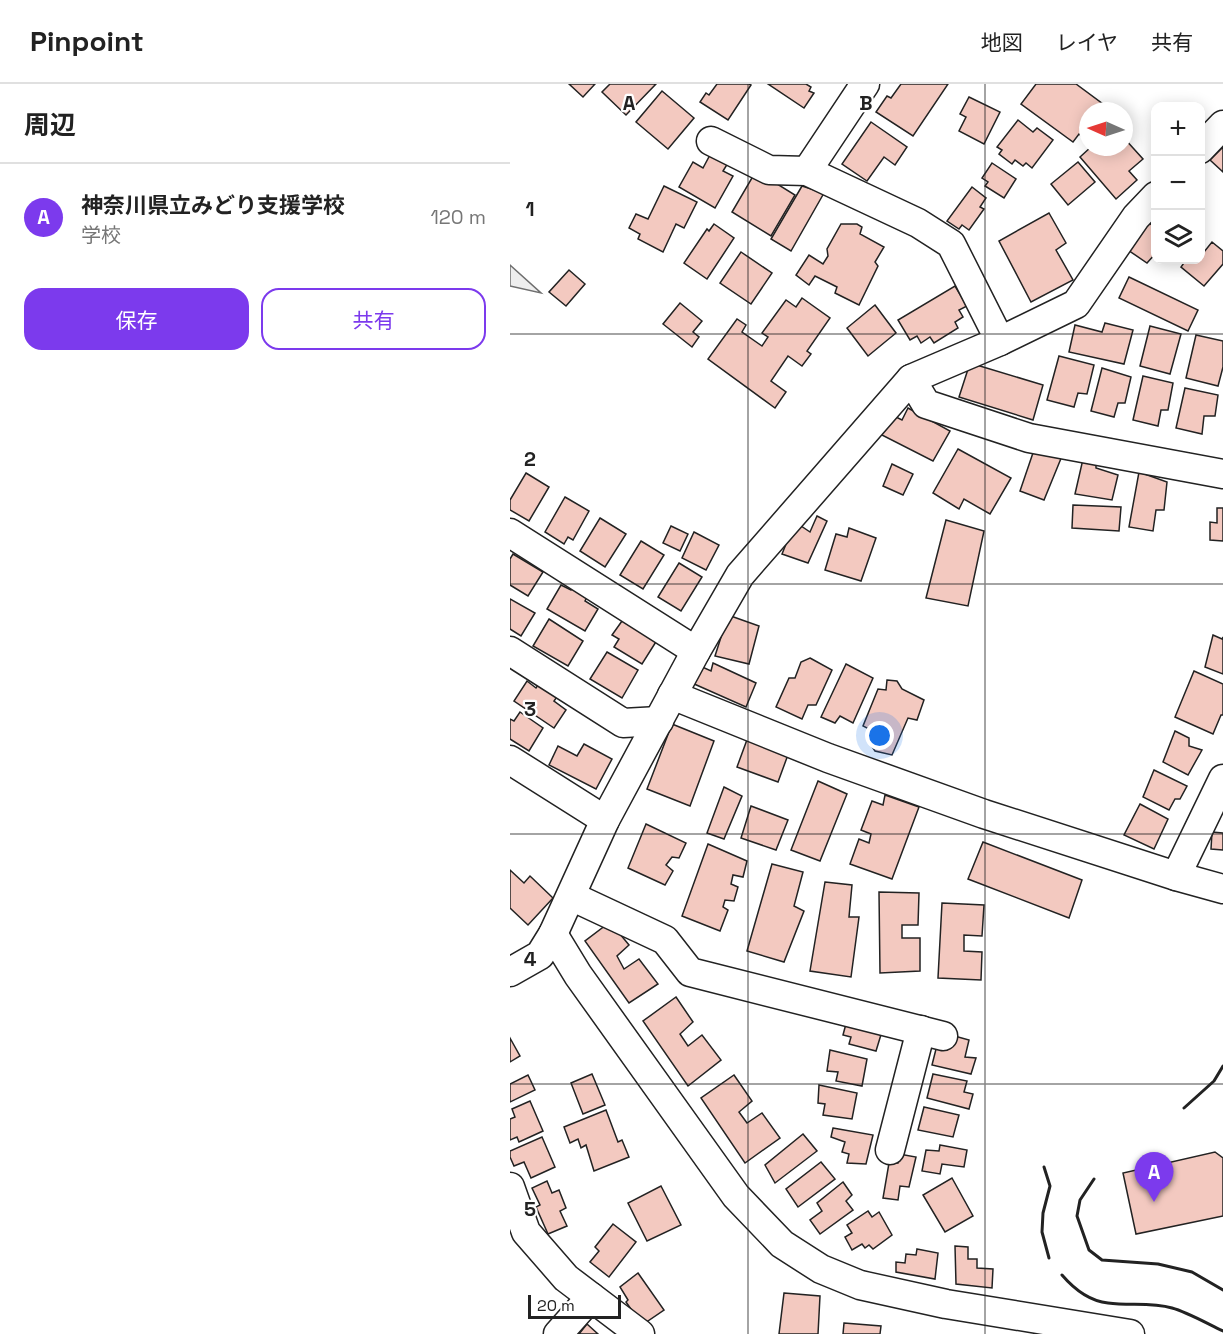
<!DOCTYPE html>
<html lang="ja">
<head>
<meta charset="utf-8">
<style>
	body { margin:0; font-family:"Space Grotesk","Noto Sans JP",sans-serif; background:#f2f2f2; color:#222 }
	.controls { position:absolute; right:18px; top:18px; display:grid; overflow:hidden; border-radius:12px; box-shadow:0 3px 15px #0003 }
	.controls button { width:54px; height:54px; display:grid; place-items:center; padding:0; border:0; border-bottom:2px solid #e0e0e0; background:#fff; color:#222; font:30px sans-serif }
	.compass { position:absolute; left:569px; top:18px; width:54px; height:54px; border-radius:50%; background:#fff; box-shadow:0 3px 15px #0003; rotate:273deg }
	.scale { position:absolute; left:18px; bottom:15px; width:93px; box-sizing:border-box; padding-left:6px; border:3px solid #222; border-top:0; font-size:16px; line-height:21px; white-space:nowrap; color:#222; -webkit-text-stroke:4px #fff; paint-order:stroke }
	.you { position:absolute; left:370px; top:652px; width:21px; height:21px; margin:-15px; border:4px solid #fff; border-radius:50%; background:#1a73e8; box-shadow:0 0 0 9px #1a73e833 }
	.badge { display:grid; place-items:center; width:39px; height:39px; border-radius:50%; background:#7c3aed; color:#fff; font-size:20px; font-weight:700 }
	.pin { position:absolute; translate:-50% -50px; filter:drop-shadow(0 2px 3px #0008) }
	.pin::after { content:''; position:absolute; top:32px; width:21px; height:18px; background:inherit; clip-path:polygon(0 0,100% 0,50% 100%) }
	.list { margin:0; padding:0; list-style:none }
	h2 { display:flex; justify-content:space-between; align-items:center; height:78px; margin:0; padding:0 24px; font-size:26px }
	h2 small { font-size:20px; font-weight:400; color:#767676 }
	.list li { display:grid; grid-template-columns:39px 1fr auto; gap:18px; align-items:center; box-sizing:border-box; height:108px; padding:0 24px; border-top:2px solid #e0e0e0 }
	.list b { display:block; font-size:22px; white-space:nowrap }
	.list p { margin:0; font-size:20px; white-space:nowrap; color:#767676 }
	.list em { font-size:20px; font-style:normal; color:#767676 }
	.actions { display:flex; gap:12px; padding:18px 24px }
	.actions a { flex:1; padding:14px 0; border:2px solid #7c3aed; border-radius:18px; text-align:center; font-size:21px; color:#7c3aed }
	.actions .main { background:#7c3aed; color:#fff }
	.icon { flex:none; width:33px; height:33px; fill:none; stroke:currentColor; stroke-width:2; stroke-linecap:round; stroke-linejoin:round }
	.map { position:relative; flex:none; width:713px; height:1250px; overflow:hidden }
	header { display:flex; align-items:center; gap:36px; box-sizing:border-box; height:84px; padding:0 30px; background:#fff; border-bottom:2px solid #e0e0e0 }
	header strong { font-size:28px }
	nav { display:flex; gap:33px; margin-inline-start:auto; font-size:21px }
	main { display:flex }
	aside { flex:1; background:#fff }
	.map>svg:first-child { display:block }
	.green { fill:#eee; stroke:#6f6f6f; stroke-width:1.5 }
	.building { fill:#f3c9c0; stroke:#222; stroke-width:1.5 }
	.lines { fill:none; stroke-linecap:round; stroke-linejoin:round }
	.minor-casing { stroke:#222; stroke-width:31 }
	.minor { stroke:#fff; stroke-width:28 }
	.wall { stroke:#222; stroke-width:3 }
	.grid { fill:none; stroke:#222; stroke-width:1.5; stroke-opacity:0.55 }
	.grid-label { font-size:20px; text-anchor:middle; font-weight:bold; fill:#222; stroke:#fff; stroke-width:4.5; stroke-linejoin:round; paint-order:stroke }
</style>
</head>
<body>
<header>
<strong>Pinpoint</strong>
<nav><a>地図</a><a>レイヤ</a><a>共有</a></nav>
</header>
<main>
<aside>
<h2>周辺<small></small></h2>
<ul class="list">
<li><span class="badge">A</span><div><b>神奈川県立みどり支援学校</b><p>学校</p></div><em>120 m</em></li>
</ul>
<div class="actions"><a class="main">保存</a><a>共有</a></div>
</aside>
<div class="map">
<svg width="713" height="1250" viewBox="0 0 713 1250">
	<rect width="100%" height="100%" fill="#fff"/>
	<path class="green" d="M0,181L31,209L0,202Z"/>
	<g class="building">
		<path d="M59,0H85L73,13Z"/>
		<path d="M100,0H146L116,31L92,8Z"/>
		<path d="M207,0H239L241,1L218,36L190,18L196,9L199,11Z"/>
		<path d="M258,0H296L301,3L299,7L304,9L294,24Z"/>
		<path d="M391,0H438L403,52L366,28L377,12L381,14Z"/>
		<path d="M526,0H566L597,23L594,27H578V49L574,54L569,50L563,58L511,20Z"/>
		<path d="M152,7L184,34L158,65L126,38Z"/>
		<path d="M459,13L490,28L474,60L449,47L456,33L450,30Z"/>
		<path d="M508,36L523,48L527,44L543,56L522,84L516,79L513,82L505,76L502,80L489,70L492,66L487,63Z"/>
		<path d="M361,38L397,63L385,81L374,73L357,97L332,80Z"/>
		<path d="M614,54L633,75L619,87L627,96L606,115L570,73L581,63H614Z"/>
		<path d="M713,63V88L700,76Z"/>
		<path d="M201,69L218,79L213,87L223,92L205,124L169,103L183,78L193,84Z"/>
		<path d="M568,78L585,98L558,121L541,100Z"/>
		<path d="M482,79L506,95L494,114L475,102L478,98L472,94Z"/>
		<path d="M246,87L285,111L261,152L222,128Z"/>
		<path d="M154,102L187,118L174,144L166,140L153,168L128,155L130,150L119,144L126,130L138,135Z"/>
		<path d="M292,102L314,109L281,167L261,155Z"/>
		<path d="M462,103L476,114L470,123L474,125L459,146L452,141L449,145L437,137Z"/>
		<path d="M539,129L556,159L546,166L563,196L521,218L489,157Z"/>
		<path d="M636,137L646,144V169L637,179L615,164Z"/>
		<path d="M204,140L224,154L197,195L174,179L197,145L199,147Z"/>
		<path d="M331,140H347L352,143L350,150L374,163L365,178L368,182L349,221L325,209L327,203L305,192L299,201L286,191L299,171L313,180L318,172L317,165Z"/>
		<path d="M702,158L713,167V180L694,202L671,183L676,176H690V173Z"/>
		<path d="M231,168L262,189L241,220L210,199Z"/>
		<path d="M59,186L75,200L56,222L39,208Z"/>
		<path d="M619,193L688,226L678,247L609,214Z"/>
		<path d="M445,202L457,222L449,226L453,233L445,238L448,244L424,259L420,253L411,259L407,252L400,256L388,236Z"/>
		<path d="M292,214L320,234L297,267L301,270L292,282L278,272L261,297L276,308L265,324L198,275L227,235L236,241L232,248L252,262L258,253L252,249L276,216L286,223Z"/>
		<path d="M170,219L192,237L183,248L189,253L182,263L153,240Z"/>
		<path d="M365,221L386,249L358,272L337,244Z"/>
		<path d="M595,239L623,246L614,280L559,268L565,241L592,248Z"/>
		<path d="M640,242L671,250L660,290L630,282Z"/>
		<path d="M686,251L713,257V283L708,302L676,294Z"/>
		<path d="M549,272L584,281L577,310L568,309L564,323L537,316Z"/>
		<path d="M460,279L533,301L523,336L449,313Z"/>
		<path d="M592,284L621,293L615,319H608L604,333L581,327Z"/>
		<path d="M633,292L663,299L658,326H651L648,342L623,336Z"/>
		<path d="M675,304L708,311L705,332H694L692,350L666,344Z"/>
		<path d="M398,324L440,347L423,377L366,348L380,330L392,336Z"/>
		<path d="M525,363L552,372L534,416L510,407Z"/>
		<path d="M448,365L501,394L480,430L454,415L449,425L423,409Z"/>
		<path d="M573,375L586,377V384L608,391L602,416L565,410Z"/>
		<path d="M382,380L403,390L393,411L373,402Z"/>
		<path d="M629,388L657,398L654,426H646L643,447L619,443Z"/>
		<path d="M16,389L39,403L19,437L0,426V416Z"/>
		<path d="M55,413L79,427L63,456L58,453L54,460L35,448Z"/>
		<path d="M563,421L611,423L609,447L562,444Z"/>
		<path d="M707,424H713V457L700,456V438L707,439Z"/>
		<path d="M307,432L317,437L298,479L272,470L285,438L300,448Z"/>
		<path d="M90,434L116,450L95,483L70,467Z"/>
		<path d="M436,436L474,447L458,522L416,514Z"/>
		<path d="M161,442L178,450L170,467L153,459Z"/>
		<path d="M339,444L366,454L351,497L315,486L326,450L337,453Z"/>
		<path d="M184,448L209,461L196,486L172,474Z"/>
		<path d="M131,457L154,471L133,505L110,491Z"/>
		<path d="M3,470L33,488L18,512L0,501V475Z"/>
		<path d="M169,479L192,493L171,527L148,513Z"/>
		<path d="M51,501L61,506L63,502L78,511L75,517L88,525L75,547L37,525Z"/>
		<path d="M0,515L25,529L11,552L0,545Z"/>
		<path d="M218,531L249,542L239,580L205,572Z"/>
		<path d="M39,535L73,557L58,582L23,562Z"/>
		<path d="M112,537L149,553L132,580L104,563L109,555L102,551Z"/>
		<path d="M703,551L712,555L713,553V590L695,583Z"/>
		<path d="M97,568L128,586L112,614L80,595Z"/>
		<path d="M300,574L322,586L306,621H298L292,635L266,623L279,594H285L291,578Z"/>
		<path d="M203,579L246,599L236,623L182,599L188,581L201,587Z"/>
		<path d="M336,580L363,594L343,639L330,632L325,639L311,633Z"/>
		<path d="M684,587L713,600V631H711L703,650L665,633Z"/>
		<path d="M377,596L387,597L392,605L414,616L407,636L398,634L382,671L365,667L359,658L363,647L353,642L368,605L376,606Z"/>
		<path d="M17,597L26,604L30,598L49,610L44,617L56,626L44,644L4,617Z"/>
		<path d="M10,628L33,644L19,667L0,655V635L4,637Z"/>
		<path d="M162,640L204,657L180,722L137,705Z"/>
		<path d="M665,647L679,654V662L692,666L678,691L653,678Z"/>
		<path d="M238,653L279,668L268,698L227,683Z"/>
		<path d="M74,660L102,675L86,705L39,681L48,662L67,672Z"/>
		<path d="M644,686L677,702L670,715H665L659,726L633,713Z"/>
		<path d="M308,697L337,710L310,777L281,766Z"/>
		<path d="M214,703L232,712L214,755L197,749Z"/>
		<path d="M375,711L409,723L382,795L340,780L349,755L359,759L361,750L351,746L362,717L373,721Z"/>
		<path d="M630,720L658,735L644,765L614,751Z"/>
		<path d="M241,722L278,736L266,766L231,754Z"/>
		<path d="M136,740L176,759L169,774L162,773L156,781L163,787L155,801L118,784Z"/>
		<path d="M702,748L713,749V766L701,765Z"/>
		<path d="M473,758L572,796L559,834L458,795Z"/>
		<path d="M198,760L237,777L233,793L223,791L221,800L228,803L224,817L215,816L213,823L218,826L210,847L172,832Z"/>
		<path d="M262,780L293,788L284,822L294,827L274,878L237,867Z"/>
		<path d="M0,786L14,799L20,792L43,814L18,841L0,824Z"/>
		<path d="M315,798L342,801L339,833H349L341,893L300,887Z"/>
		<path d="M369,808L409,809L408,841H392V854H410V887L370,889Z"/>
		<path d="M432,819L474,821L472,852L454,851V867L472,868L471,896L428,894Z"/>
		<path d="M100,838L119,861L107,872L114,885L129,875L148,900L119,919L75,857Z"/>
		<path d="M166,913L183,938L170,950L178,962L192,951L211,976L178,1002L133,937Z"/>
		<path d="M337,936L373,944L366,967L339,960L341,953L333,951Z"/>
		<path d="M441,951L459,956L455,973L466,974L461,990L422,981L426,965L437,966Z"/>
		<path d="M0,954L10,972L0,978Z"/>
		<path d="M320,966L357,975L352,1002L326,997L328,988L317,987Z"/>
		<path d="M82,990L95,1021L73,1030L61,999Z"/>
		<path d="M423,990L457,997L454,1008L463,1010L459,1025L417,1014Z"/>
		<path d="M18,991L25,1006L0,1018V1000Z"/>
		<path d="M224,991L242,1017L229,1028L237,1039L252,1029L270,1054L235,1079L191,1014Z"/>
		<path d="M309,1001L347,1009L342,1035L313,1031L315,1020L308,1019Z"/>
		<path d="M20,1017L33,1047L9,1058L7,1053L0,1056V1035L5,1033L2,1025Z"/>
		<path d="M414,1023L449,1031L443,1053L408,1046Z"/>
		<path d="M96,1026L108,1058L112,1056L119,1073L84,1087L76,1061L71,1064L68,1055L60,1059L54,1043Z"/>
		<path d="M323,1044L363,1051L356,1080L337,1079L339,1070L332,1068L335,1058L321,1053Z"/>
		<path d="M293,1050L307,1067L265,1099L255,1081Z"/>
		<path d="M32,1053L45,1083L21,1094L14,1078L4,1082L0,1073V1067Z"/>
		<path d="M430,1061L457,1066L454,1083L432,1080L430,1090L412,1087L416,1066L429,1067Z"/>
		<path d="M705,1068L713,1074V1132L626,1150L613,1089Z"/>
		<path d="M389,1070L406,1073L399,1103L390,1102L388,1116L373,1114L379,1079H388Z"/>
		<path d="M311,1078L325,1095L288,1123L276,1105Z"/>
		<path d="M442,1094L463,1132L435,1148L413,1111Z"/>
		<path d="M37,1097L42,1109L49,1106L56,1124L50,1127L57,1142L38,1150L26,1123L30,1121L22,1104Z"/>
		<path d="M333,1098L342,1111L336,1117L343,1126L310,1150L300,1136L312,1127L307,1119Z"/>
		<path d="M151,1102L171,1141L137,1157L118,1119Z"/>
		<path d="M358,1127L362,1133L369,1128L382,1151L363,1165L359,1161L355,1164L352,1160L342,1166L335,1153L342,1149L337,1141Z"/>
		<path d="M103,1140L126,1158L99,1193L80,1178L89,1167L85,1163Z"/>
		<path d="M445,1162L458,1163V1175H467V1184L483,1185L482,1204L446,1200Z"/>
		<path d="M407,1165L428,1169L425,1195L386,1188V1178L395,1179L396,1170L406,1171Z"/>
		<path d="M128,1189L154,1226L132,1241L116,1218L118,1216L110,1203Z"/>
		<path d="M274,1209L310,1212L308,1250H269Z"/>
		<path d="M334,1239L371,1242L370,1250H333Z"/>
		<path d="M77,1240L88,1250H69Z"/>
	</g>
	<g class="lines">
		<defs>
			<g id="minor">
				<path d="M201,57L259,86L297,87L408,139L441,160L490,257"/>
				<path d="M690,65L713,41"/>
				<path d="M297,87L355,0"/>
				<path d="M401,295L416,320L519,354L713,390"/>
				<path d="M0,449L186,567"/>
				<path d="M0,567L113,639L149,637"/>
				<path d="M162,611L318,674L474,730L666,792L713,805"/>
				<path d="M0,676L95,736"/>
				<path d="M666,792L713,695"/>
				<path d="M61,812L155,856L180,888L433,952"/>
				<path d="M43,850L68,891L226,1112L272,1160L311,1185L350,1201L436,1220L620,1250"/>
				<path d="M0,888L30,871L43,850L95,736L186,567L230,491L401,295L490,257L566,220L626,133L646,112"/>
				<path d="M380,1066L411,946"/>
				<path d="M0,1103L16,1148L56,1194L130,1250"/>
				<path d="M48,1250L81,1213"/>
			</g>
		</defs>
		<use href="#minor" class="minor-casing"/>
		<use href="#minor" class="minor"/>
		<g class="wall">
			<path d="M674,1024L704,997L713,982"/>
			<path d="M534,1083L540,1102L533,1129L532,1148L539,1174"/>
			<path d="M584,1095L570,1116L567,1132L579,1166L592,1176L648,1180L682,1188L713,1206"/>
			<path d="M552,1191C564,1205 579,1217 598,1219C619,1222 641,1218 662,1224C677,1228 698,1240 713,1247"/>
		</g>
	</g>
	<path class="grid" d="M238,0V1250M475,0V1250M0,250H713M0,500H713M0,750H713M0,1000H713"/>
	<g class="grid-label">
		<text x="119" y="26">A</text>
		<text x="356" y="26">B</text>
		<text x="20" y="132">1</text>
		<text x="20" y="382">2</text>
		<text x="20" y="632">3</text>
		<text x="20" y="882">4</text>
		<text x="20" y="1132">5</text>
	</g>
</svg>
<div class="controls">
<button>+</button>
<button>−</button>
<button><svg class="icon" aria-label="layers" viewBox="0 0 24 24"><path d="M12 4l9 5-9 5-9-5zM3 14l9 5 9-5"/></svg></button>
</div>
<svg class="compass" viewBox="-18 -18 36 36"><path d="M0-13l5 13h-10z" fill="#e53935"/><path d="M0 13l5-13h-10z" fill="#767676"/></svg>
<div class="scale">20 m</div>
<div class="you"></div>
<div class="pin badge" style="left:644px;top:1118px">A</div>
</div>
</main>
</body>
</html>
